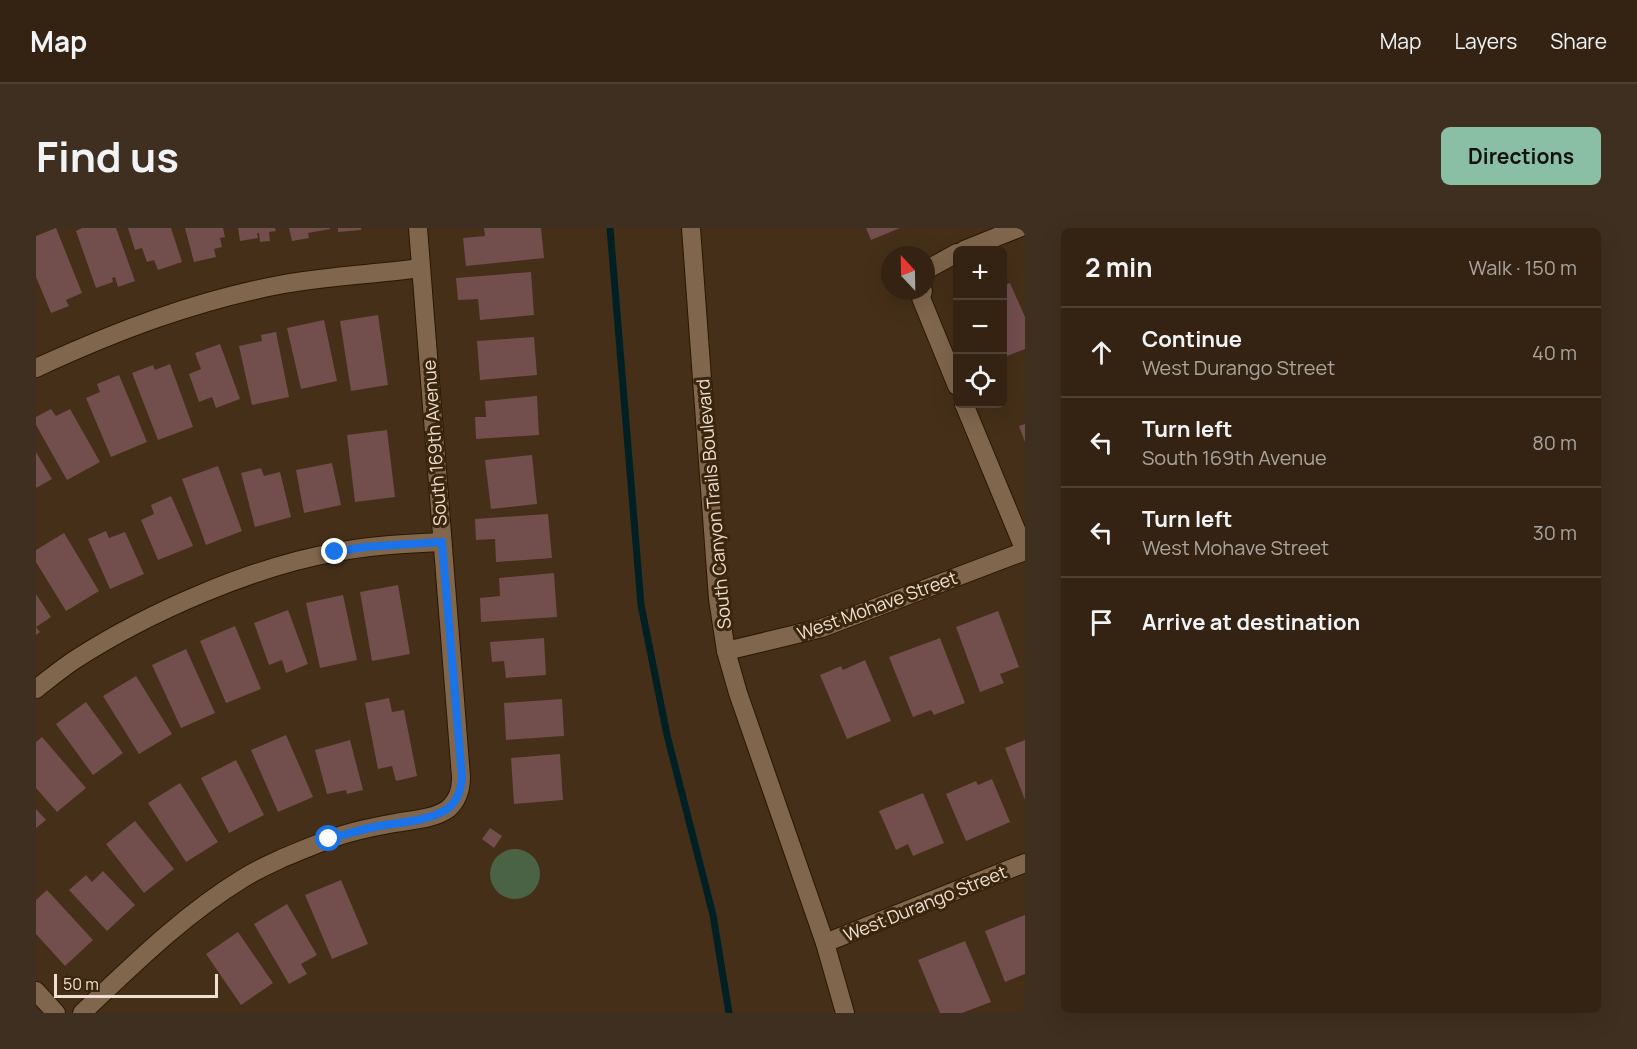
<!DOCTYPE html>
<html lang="en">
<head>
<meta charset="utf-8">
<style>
	body { margin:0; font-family:Manrope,sans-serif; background:#3f2f20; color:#f1f3f6 }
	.controls { position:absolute; right:18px; top:18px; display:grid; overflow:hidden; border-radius:9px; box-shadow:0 6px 24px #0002 }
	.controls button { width:54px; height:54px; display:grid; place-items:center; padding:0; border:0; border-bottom:2px solid #4e4032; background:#342312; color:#f1f3f6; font:30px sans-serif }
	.compass { position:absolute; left:845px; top:18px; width:54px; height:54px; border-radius:50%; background:#342312; box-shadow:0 6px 24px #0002; rotate:338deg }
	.scale { position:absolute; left:18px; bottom:15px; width:164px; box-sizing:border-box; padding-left:6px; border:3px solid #efe0d3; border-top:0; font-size:16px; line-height:21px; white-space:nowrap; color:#efe0d3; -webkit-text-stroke:4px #3b250d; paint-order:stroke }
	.stop { position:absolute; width:18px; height:18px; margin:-14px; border:4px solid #1a73e8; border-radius:50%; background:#fff }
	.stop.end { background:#1a73e8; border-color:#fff; box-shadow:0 2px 6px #0008 }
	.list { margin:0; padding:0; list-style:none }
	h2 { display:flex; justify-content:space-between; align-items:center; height:78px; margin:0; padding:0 24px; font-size:26px }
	h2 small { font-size:20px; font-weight:400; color:#a9a49f }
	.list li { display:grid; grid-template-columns:39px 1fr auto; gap:18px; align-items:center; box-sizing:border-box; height:90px; padding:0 24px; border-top:2px solid #4e4032 }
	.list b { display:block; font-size:22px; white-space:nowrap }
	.list p { margin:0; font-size:20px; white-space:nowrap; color:#a9a49f }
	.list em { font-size:20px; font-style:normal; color:#a9a49f }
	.icon { flex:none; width:33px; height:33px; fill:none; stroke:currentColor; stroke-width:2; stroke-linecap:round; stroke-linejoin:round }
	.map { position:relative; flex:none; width:989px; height:785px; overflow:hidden; border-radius:9px }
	header { display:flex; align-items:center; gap:36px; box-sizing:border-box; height:84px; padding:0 30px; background:#342312; border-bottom:2px solid #4e4032 }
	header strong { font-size:28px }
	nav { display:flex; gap:33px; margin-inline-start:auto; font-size:21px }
	.intro { display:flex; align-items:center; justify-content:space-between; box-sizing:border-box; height:144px; padding:0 36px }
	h1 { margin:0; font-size:42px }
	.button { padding:15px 27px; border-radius:9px; background:#8abfa5; color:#111; font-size:21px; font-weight:700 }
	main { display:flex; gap:36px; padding:0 36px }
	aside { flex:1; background:#342312; border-radius:9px; box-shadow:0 6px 24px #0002 }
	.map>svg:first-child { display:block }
	.green { fill:#4a6345 }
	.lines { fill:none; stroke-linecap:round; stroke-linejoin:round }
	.stream { stroke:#002023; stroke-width:7 }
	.building { fill:#724e4d }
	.minor-casing { stroke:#2b1701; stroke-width:20 }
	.minor { stroke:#7f664d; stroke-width:18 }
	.route { stroke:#1a73e8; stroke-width:8 }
	.labels { text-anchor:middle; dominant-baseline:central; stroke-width:6; stroke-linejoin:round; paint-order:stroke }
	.street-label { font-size:18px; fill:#efe0d3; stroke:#3b250d }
</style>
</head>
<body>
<header>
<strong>Map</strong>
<nav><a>Map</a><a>Layers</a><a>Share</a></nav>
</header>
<div class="intro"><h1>Find us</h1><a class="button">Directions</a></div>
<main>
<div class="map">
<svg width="989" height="785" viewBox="0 0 989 785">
	<rect width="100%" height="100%" fill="#452f18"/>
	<circle class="green" cx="479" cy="646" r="25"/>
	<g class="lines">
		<path class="stream" d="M574,0L605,377L631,507L677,687L693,785"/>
	</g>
	<g class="building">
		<path d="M20,0L46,65L30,72L33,78L15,85L0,49V8Z"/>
		<path d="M46,0H80L99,53L82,59L79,49L76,50L77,54L60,60L40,3Z"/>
		<path d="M92,0H135L146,34L122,42L118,32L111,34L106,20L99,22Z"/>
		<path d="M149,0H187L189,9L184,10L186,19L178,21L180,29L158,34Z"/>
		<path d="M202,0H239L240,3L233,4L234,13L224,14L223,5H221L222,10L204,13Z"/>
		<path d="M253,0H294V1L272,5L273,10L256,13Z"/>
		<path d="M302,0H325V2L302,4Z"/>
		<path d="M448,0H505L508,30L430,38L427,10L449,8Z"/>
		<path d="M830,0H864L835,12Z"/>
		<path d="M495,44L498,87L444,92L442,71L422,72L420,50Z"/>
		<path d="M974,55L989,89V121L966,130V59Z"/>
		<path d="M342,87L352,157L315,163L304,93Z"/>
		<path d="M288,92L301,153L265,161L251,100Z"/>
		<path d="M240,104L253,169L216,177L203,118L226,113L225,107Z"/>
		<path d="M498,109L501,147L444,152L441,113Z"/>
		<path d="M184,116L204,171L180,180L176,169L163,174L153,146L165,141L159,125Z"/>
		<path d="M134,136L157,199L122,212L96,145L117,137L119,142Z"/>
		<path d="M83,147L111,214L75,229L50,170L64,164L61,156Z"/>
		<path d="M501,168L503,207L440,211L439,189H450L449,173Z"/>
		<path d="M15,181L20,188L34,181L64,234L31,252L0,197V189Z"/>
		<path d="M989,196V214L983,198Z"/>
		<path d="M351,202L359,269L319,274L311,207Z"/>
		<path d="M0,224L16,251L0,260Z"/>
		<path d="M496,227L501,276L455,281L449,232Z"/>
		<path d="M296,235L305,277L268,285L260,242Z"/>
		<path d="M182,238L206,303L170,317L146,251Z"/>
		<path d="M225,240L228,248L244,244L255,289L219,299L205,245Z"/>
		<path d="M135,268L157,318L122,332L105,292L118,286L115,277Z"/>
		<path d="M512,286L516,330L460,334L459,311L440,312L439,291Z"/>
		<path d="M70,303L73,310L89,304L108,346L74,361L52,311Z"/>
		<path d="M28,305L63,363L30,383L0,334V322Z"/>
		<path d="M518,345L521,389L445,394L444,370L464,368L463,350Z"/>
		<path d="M362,357L374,426L336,433L324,364Z"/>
		<path d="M0,366L15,389L0,399L4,404L0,407Z"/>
		<path d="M307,367L321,432L284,440L270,375Z"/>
		<path d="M252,382L272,436L250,445L246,432L233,437L218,395Z"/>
		<path d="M962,383L983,439L964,446L968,455L944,464L920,399Z"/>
		<path d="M199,398L225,461L190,475L164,413Z"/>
		<path d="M508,410L510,447L470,450L468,433L456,434L454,414Z"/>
		<path d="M904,410L929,475L898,487L895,482L877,489L853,429Z"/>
		<path d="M150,421L179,485L145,500L116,437Z"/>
		<path d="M829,432L855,493L811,511L784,447L805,438L807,442Z"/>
		<path d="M100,448L136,506L103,526L67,468Z"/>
		<path d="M353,470L356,484L368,482L381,548L360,553L356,538L342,541L329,475Z"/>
		<path d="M526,471L528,508L470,512L468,475Z"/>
		<path d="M50,474L87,525L57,547L20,496Z"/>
		<path d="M250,507L277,569L242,584L215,522Z"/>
		<path d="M6,509L50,560L21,584L0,560V514Z"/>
		<path d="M314,512L327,562L311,566L310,562L291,566L279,522Z"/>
		<path d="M989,512V572L969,520Z"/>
		<path d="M524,526L527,572L478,576L475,530Z"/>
		<path d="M200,532L228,587L193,605L165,550Z"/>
		<path d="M956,551L974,594L930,613L910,566L940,553L942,557Z"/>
		<path d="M144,555L182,614L150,634L112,575Z"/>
		<path d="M887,565L908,615L877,628L872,616L860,622L843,583Z"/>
		<path d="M0,581L10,592L0,600Z"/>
		<path d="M99,593L138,641L108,665L70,616Z"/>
		<path d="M454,600L466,608L458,620L446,611Z"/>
		<path d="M67,643L99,677L71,703L33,662L50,647L56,654Z"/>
		<path d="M305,652L332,716L296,731L269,667Z"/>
		<path d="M11,662L57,712L29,738L0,706V672Z"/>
		<path d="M251,676L281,727L265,736L271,746L253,756L218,696Z"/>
		<path d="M989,687V746L969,754L949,703Z"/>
		<path d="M202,704L237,755L205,777L170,726Z"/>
		<path d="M929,713L955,774L926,785H904L882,732Z"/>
	</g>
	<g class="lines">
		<defs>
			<g id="minor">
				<path d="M655,0L682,371L690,423L702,465L789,715L809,785"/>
				<path d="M928,22L983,0"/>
				<path d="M890,42L921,25"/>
				<path d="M887,63L885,70L921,158"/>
				<path d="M0,140C80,103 161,72 248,56C293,48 340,46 385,40"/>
				<path d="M928,176L989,323"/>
				<path d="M690,423L786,400L989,323"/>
				<path d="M0,461C13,451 26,440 40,431C113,384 216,339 301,324C336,317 371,316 406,314"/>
				<path d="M789,715L989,635"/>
				<path d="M0,763L20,785"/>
				<path d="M46,785C97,737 146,688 206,651C232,635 261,624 289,613C311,604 336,599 359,595C376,592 398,591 412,581C422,572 425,562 425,549L382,0"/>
			</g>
		</defs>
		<use href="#minor" class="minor-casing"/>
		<use href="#minor" class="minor"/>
	</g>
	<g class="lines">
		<path class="route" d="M293,611C308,607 323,602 338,599C359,595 394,593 411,581C422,573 425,562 426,549L406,314L329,319L299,324"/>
	</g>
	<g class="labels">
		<g class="street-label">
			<text transform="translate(398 215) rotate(-94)">South 169th Avenue</text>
			<text transform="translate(677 276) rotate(-95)">South Canyon Trails Boulevard</text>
			<text transform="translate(841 377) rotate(-20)">West Mohave Street</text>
			<text transform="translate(889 675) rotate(-22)">West Durango Street</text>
		</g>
	</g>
</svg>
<div class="controls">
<button>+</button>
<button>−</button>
<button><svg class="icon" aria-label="locate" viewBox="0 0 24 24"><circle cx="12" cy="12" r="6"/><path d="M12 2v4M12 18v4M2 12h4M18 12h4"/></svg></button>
</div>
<svg class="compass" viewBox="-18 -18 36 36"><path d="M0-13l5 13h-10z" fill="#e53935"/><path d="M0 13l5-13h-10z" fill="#a9a49f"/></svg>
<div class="scale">50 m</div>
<div class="stop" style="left:293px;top:611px"></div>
<div class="stop end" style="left:299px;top:324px"></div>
</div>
<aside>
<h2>2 min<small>Walk · 150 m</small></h2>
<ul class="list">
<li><svg class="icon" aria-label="ahead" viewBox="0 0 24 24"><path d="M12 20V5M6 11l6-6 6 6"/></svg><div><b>Continue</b><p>West Durango Street</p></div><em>40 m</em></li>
<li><svg class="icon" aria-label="left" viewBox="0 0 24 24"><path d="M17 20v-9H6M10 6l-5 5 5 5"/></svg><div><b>Turn left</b><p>South 169th Avenue</p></div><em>80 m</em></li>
<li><svg class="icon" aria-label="left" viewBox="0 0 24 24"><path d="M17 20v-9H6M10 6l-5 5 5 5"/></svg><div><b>Turn left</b><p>West Mohave Street</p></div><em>30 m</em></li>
<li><svg class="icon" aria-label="arrive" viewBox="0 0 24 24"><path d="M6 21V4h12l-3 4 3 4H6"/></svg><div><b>Arrive at destination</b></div></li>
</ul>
</aside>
</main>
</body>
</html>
